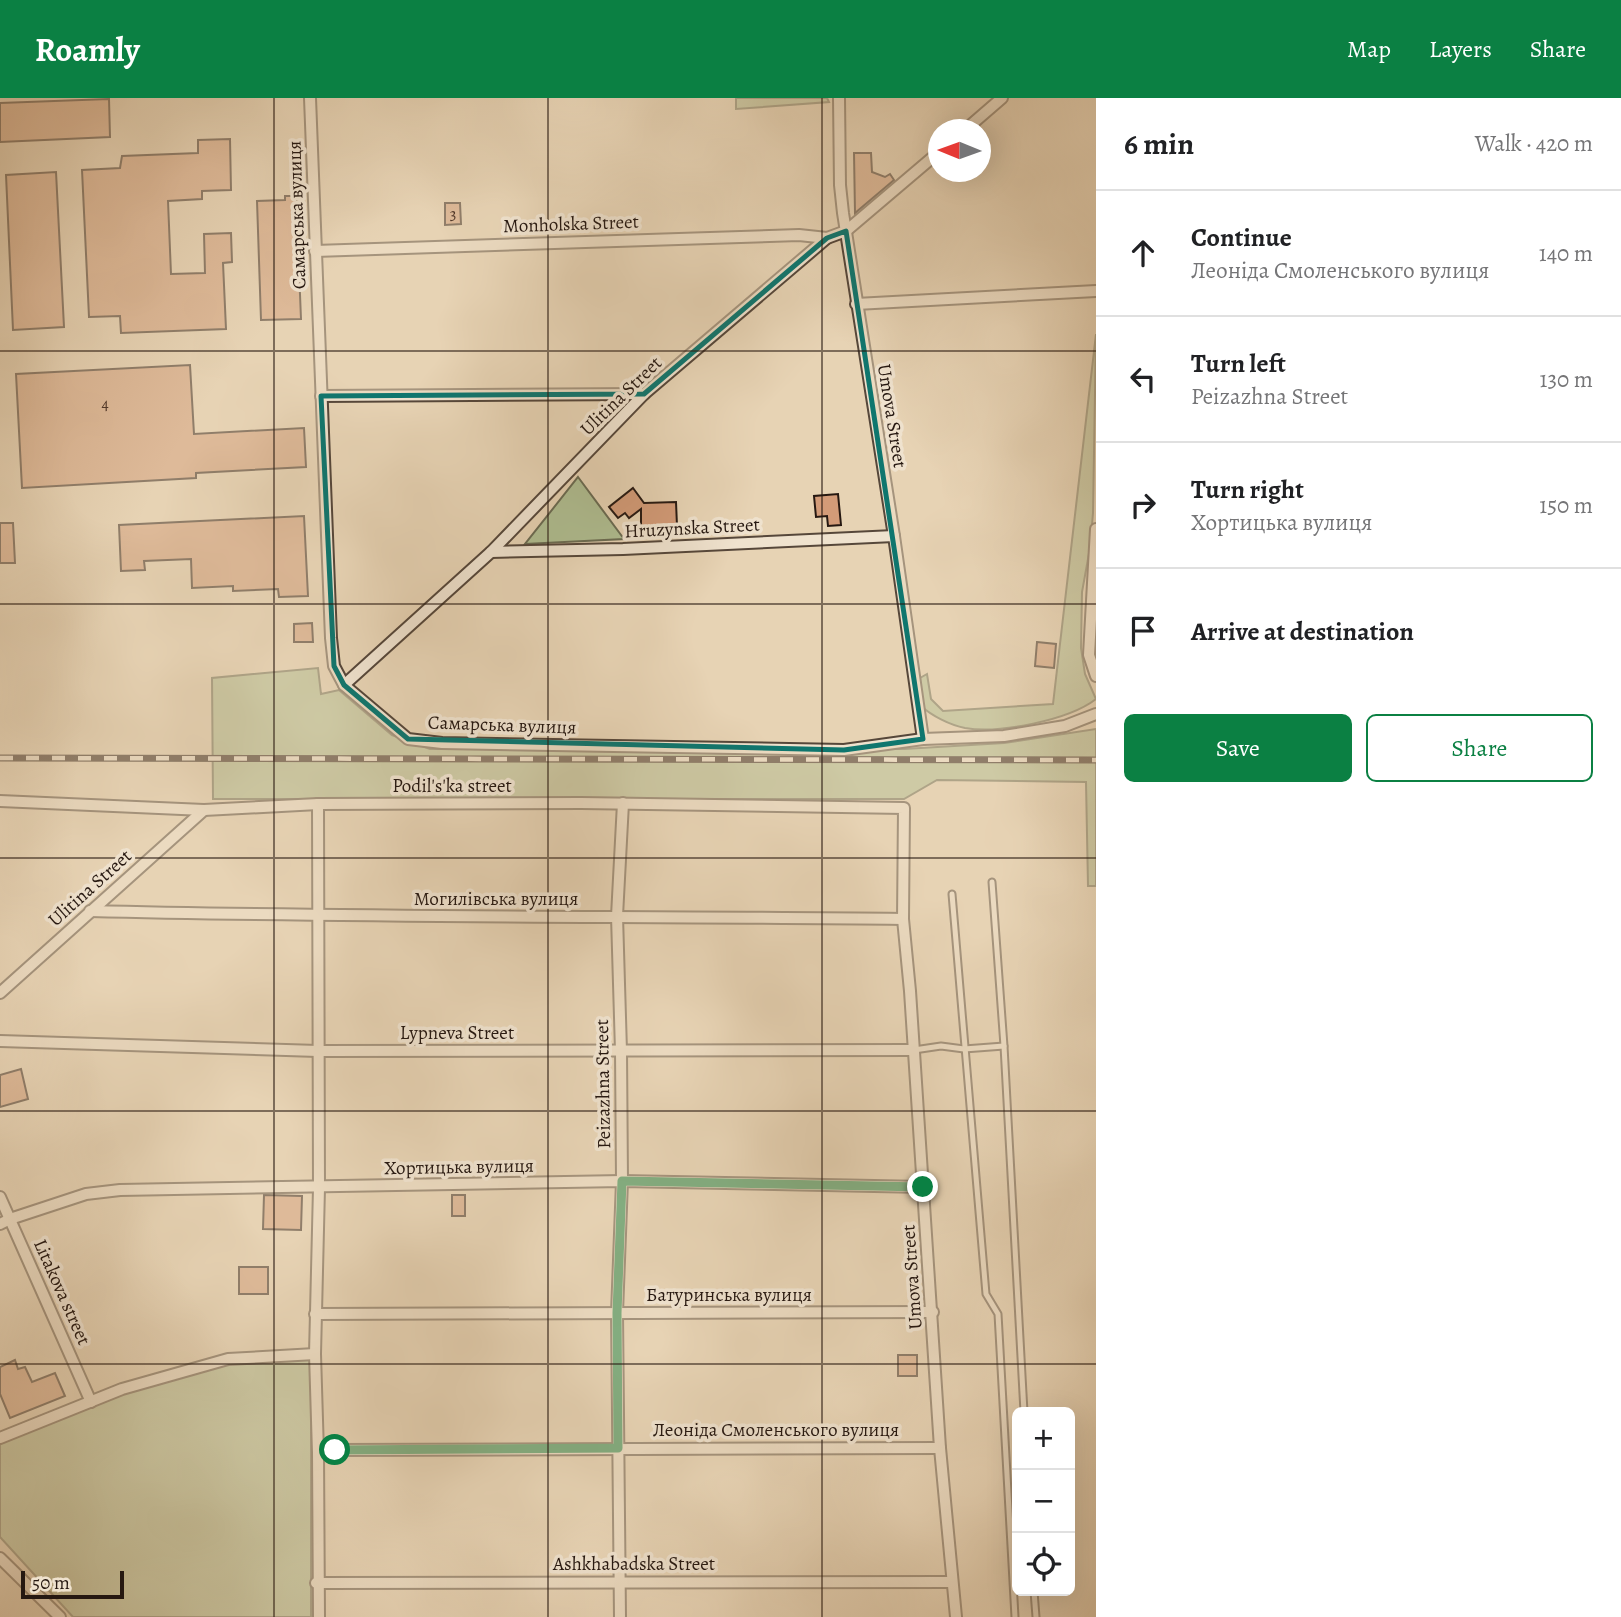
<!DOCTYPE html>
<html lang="en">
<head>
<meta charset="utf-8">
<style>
	body { margin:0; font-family:Alegreya,serif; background:#f6f6f6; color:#202124 }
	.controls { position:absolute; right:21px; bottom:21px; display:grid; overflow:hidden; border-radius:10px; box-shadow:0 7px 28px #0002 }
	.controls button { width:63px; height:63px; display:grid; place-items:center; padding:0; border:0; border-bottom:2px solid #e0e0e0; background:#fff; color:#202124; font:35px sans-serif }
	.compass { position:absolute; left:928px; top:21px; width:63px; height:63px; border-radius:50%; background:#fff; box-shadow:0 7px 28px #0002; rotate:271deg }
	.scale { position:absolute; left:21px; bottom:18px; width:103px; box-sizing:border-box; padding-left:7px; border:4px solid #261811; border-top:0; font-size:19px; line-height:24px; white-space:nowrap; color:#261811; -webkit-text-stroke:5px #efe2ce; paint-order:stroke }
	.stop { position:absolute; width:21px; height:21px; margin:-16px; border:5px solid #0b8043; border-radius:50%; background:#fff }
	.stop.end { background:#0b8043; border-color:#fff; box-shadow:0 2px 7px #0008 }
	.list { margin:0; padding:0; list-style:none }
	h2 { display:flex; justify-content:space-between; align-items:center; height:91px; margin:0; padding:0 28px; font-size:30px }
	h2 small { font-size:23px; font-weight:400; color:#757577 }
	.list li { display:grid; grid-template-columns:46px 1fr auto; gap:21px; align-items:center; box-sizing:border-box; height:126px; padding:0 28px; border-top:2px solid #e0e0e0 }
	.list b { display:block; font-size:26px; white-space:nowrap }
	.list p { margin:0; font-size:23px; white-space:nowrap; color:#757577 }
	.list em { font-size:23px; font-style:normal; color:#757577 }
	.actions { display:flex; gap:14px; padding:21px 28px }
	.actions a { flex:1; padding:16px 0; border:2px solid #0b8043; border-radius:10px; text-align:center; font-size:24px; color:#0b8043 }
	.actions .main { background:#0b8043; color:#fff }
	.icon { flex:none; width:38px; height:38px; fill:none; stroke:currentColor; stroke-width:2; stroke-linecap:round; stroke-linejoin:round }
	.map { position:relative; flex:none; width:1096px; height:1519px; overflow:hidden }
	header { display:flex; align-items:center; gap:42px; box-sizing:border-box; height:98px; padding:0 35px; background:#0b8043; color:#fff }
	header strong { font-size:33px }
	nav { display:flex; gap:38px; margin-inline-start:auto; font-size:24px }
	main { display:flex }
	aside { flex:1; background:#fff }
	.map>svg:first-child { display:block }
	.green { fill:#afbe92; stroke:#6a6b52; stroke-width:2 }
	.building { fill:#d39b78; stroke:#261811; stroke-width:2 }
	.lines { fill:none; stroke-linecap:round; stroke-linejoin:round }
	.lane-casing { stroke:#56473a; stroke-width:9 }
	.street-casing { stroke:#56473a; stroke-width:14 }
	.lane { stroke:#efe2ce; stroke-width:5 }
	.street { stroke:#efe2ce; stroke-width:10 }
	.rail-casing { stroke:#261811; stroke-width:7 }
	.rail { stroke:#efe2ce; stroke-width:4.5; stroke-dasharray:13; stroke-linecap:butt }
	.route { stroke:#0b8043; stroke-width:9 }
	.marked { fill:none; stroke:#0f766e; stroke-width:5; stroke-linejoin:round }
	.grid { fill:none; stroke:#261811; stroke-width:2; stroke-opacity:0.55 }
	.labels { text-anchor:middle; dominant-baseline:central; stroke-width:7; stroke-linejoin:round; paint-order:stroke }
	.number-label { font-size:16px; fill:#51392b }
	.street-label { font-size:19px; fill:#261811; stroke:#efe2ce }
</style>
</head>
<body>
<header>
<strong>Roamly</strong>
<nav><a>Map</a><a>Layers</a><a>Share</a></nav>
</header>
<main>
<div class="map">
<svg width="1096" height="1519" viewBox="0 0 1096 1519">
	<rect width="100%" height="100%" fill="#e7d3b4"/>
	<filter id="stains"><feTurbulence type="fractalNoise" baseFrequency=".00286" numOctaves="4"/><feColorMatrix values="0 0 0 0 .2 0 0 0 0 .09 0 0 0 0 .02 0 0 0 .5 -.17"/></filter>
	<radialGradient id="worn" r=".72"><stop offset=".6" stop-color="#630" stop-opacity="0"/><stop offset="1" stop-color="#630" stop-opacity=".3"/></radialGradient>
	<g class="green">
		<path d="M736,0H827L829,4L736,11Z"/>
		<path d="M1096,236L1093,415L1090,450L1082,494L1081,550L1085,576L1096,601C1069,622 999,636 965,630C950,627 932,618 921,608L920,580L927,576L931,601L943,613L1053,606Z"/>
		<path d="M578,379L624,441L525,446Z"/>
		<path d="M318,570L321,596L339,592L392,637L430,651H904L1004,645L1096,631V788H1088L1086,684L937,682L904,701H213L212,580Z"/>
		<path d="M311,1260V1519H73L0,1439V1340L123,1295L228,1264Z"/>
	</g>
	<g class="building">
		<path d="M109,1L110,39L0,44V5Z"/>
		<path d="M230,41L231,92L202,93V101L168,103L171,176L205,175L204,136L231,135L232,164L223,165L226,231L121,235L120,218L89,219L82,72L120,70L122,58L198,55V42Z"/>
		<path d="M854,55H871L872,74L885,79L890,76L894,82L855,115Z"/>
		<path d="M56,74L64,229L13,232L6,77Z"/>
		<path d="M285,98H296L301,221L261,222L257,103L285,102Z"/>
		<path d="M445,105H460L461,126L445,127Z"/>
		<path d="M190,267L194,336L304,330L306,369L196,375V380L22,390L16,276Z"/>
		<path d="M633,390L644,405L676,404L677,428L641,429V411L629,420L625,415L618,420L609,409Z"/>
		<path d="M838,396L841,427L828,428L827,418L816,419L814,398Z"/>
		<path d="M304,418L308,498L279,499L278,491L233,493V488L192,490L191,461L144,463L145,472L121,473L119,427Z"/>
		<path d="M0,425H13L15,465H0Z"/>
		<path d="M312,525L313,544H294V526Z"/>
		<path d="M1037,544L1056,546L1054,570L1035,568Z"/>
		<path d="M21,971L28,1001L0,1009V977Z"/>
		<path d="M264,1097L302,1098L301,1132L263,1131Z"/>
		<rect x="452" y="1097" width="13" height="21"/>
		<rect x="239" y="1169" width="29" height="27"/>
		<rect x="898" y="1257" width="19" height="21"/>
		<path d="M15,1262L18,1271L25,1269L32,1284L55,1275L65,1298L10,1320L0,1296V1269Z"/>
	</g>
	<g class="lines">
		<defs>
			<g id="lane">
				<path d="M992,784L1004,948L1024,1314"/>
				<path d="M952,796L986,1196L998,1216L1015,1519"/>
				<path d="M914,952L941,948L964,951L1004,948"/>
				<path d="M1034,1493L1036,1519"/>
			</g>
			<g id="street">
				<path d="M310,0L331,540L334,568L344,587L408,641L442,645L844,652L923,641L1004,638L1065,628L1096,616"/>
				<path d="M839,0L840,87L843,115L894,438L923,641"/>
				<path d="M965,32L1002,0"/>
				<path d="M315,153L799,137L827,140"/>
				<path d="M856,206L1096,193"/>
				<path d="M321,298L644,296"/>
				<path d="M1096,431L1089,557L1096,578"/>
				<path d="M491,454L623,451L894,438"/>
				<path d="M344,587L491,454L644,296L827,140L846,133L939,54"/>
				<path d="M0,703L204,712L318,706L581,705L904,710L903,821L910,893L940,1350L956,1519"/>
				<path d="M318,706L319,1090L315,1256L318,1355L319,1519"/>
				<path d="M90,813C361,820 632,818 903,821"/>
				<path d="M0,895L204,712"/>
				<path d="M0,943L318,953L914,952"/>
				<path d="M0,1099L91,1304"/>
				<path d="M0,1126L10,1121L86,1096L120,1092L622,1083L924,1089"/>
				<path d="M315,1216L933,1214"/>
				<path d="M0,1340L122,1291L228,1261L315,1256"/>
				<path d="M318,1355L335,1352L940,1350"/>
				<path d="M0,1460L60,1519"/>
				<path d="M316,1485L952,1484"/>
				<path d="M620,1519L617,1215L622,1083L621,953L617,818L623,705"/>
			</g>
		</defs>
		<use href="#lane" class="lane-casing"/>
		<use href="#street" class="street-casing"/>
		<use href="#lane" class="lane"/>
		<use href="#street" class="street"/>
		<defs>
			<path id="rail" d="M0,660L1096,662"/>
		</defs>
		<use href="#rail" class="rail-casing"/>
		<use href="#rail" class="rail"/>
	</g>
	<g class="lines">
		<path class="route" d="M335,1352L618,1350L617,1215L622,1083L923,1089"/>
	</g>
	<path d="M0 0H1096V1519H0ZM846,133L923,641L844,652L408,641L344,587L334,568L321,298L644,296L827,140Z" fill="#e7d3b4" fill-opacity=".55" fill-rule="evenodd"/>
	<path class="marked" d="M846,133L923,641L844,652L408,641L344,587L334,568L321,298L644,296L827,140Z"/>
	<path class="grid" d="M274,0V1519M548,0V1519M822,0V1519M0,253H1096M0,506H1096M0,760H1096M0,1013H1096M0,1266H1096"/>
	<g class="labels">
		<g class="number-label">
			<text x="453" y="116">3</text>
			<text x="105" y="306">4</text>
		</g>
		<g class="street-label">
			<text transform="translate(297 117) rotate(-92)">Самарська вулиця</text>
			<text transform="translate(571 126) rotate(-2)">Monholska Street</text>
			<text transform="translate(621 298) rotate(-44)">Ulitina Street</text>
			<text transform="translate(892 318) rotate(81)">Umova Street</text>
			<text transform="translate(692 430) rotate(-3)">Hruzynska Street</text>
			<text transform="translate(502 627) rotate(2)">Самарська вулиця</text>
			<text x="452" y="688">Podil's'ka street</text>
			<text transform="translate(90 790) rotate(-42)">Ulitina Street</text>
			<text x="496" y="801">Могилівська вулиця</text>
			<text x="457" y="935">Lypneva Street</text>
			<text transform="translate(603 986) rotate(-91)">Peizazhna Street</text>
			<text transform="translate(459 1069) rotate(-1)">Хортицька вулиця</text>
			<text transform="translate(912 1179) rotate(-94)">Umova Street</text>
			<text transform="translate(62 1194) rotate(66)">Litakova street</text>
			<text x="729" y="1197">Батуринська вулиця</text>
			<text x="776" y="1332">Леоніда Смоленського вулиця</text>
			<text x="634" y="1466">Ashkhabadska Street</text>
		</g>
	</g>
	<rect width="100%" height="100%" filter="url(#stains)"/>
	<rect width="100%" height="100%" fill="url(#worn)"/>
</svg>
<div class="controls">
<button>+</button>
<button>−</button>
<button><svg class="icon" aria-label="locate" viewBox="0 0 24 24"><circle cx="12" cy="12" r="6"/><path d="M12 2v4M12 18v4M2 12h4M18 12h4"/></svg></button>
</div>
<svg class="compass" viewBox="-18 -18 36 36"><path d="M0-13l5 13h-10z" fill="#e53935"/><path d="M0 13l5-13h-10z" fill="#757577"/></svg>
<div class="scale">50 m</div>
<div class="stop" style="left:335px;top:1352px"></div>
<div class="stop end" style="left:923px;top:1089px"></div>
</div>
<aside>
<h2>6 min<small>Walk · 420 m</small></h2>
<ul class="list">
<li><svg class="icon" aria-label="ahead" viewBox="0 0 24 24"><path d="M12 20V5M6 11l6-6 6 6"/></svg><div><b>Continue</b><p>Леоніда Смоленського вулиця</p></div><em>140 m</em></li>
<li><svg class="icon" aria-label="left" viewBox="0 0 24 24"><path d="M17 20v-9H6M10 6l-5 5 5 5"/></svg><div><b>Turn left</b><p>Peizazhna Street</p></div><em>130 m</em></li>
<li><svg class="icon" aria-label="right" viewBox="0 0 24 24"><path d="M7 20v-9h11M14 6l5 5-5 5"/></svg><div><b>Turn right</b><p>Хортицька вулиця</p></div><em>150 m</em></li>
<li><svg class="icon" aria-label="arrive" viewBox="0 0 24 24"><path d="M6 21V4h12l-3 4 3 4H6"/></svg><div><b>Arrive at destination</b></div></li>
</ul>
<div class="actions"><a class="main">Save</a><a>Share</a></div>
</aside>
</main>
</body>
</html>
